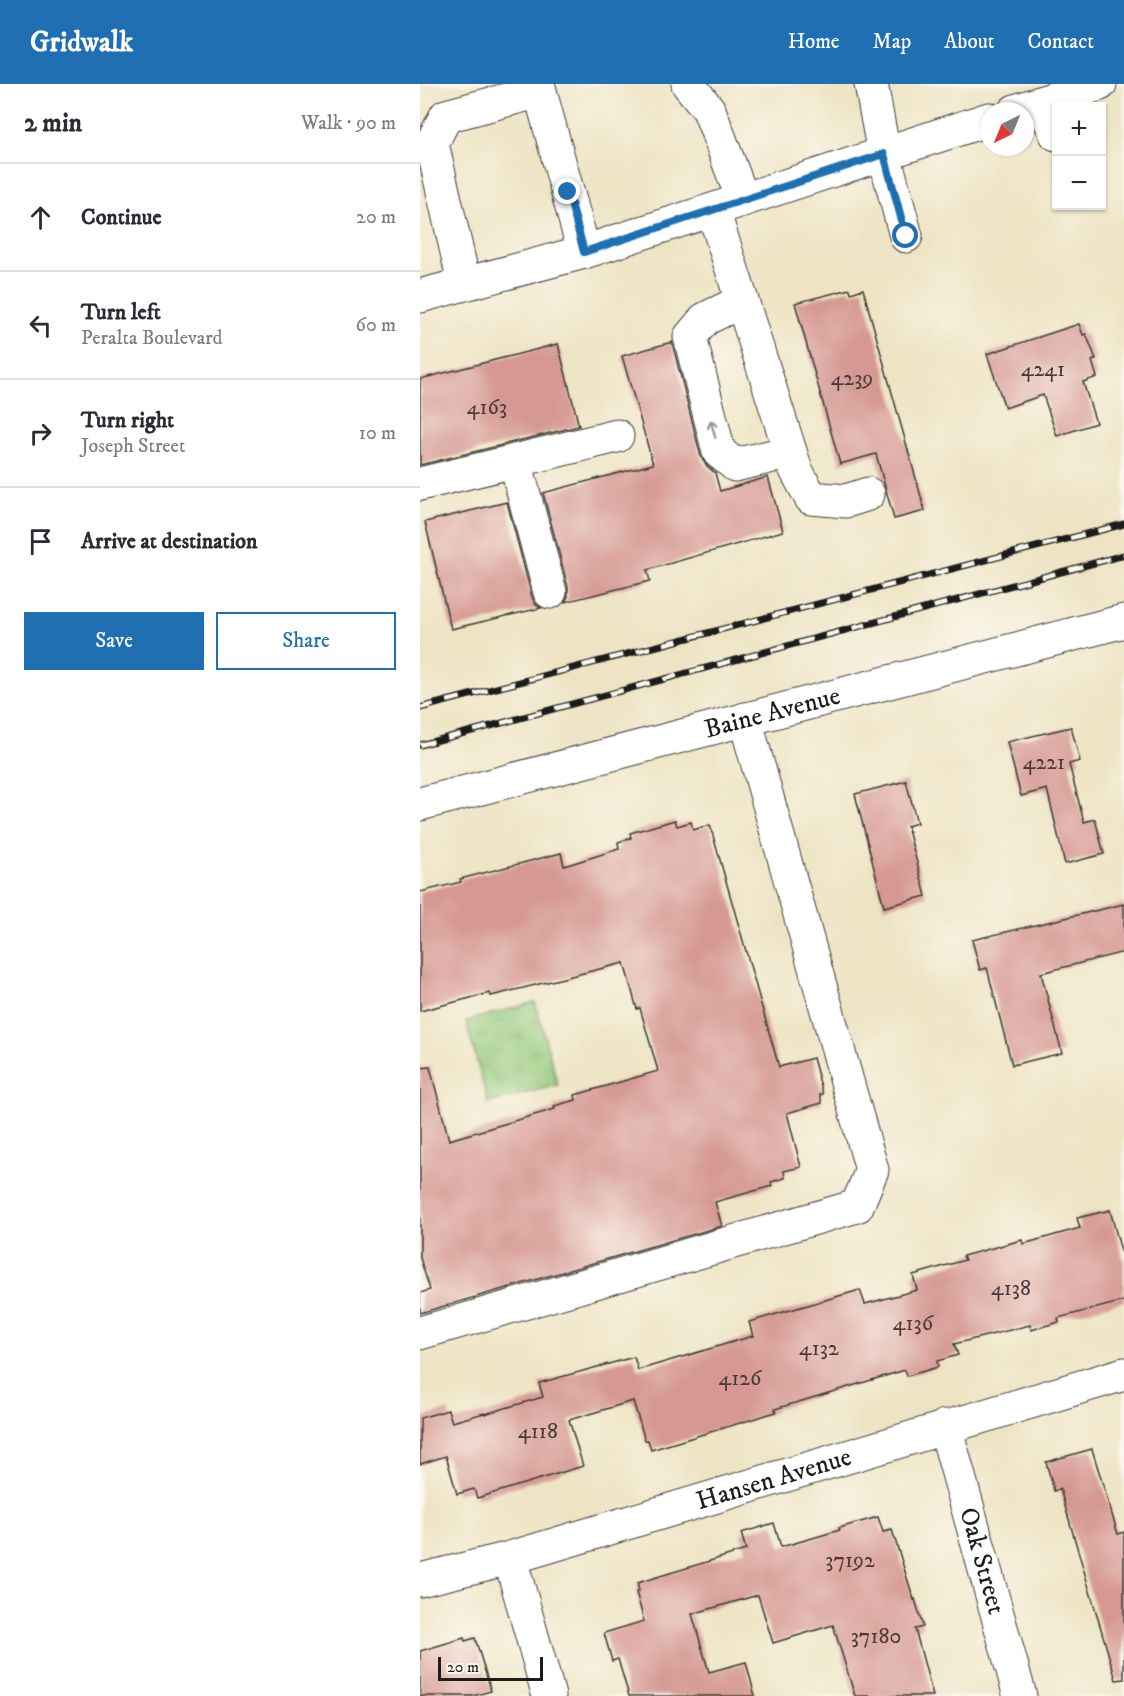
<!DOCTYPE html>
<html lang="en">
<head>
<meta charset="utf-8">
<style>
	body { margin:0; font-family:"IM FELL DW Pica",serif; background:#f7f7f7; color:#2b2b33 }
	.controls { position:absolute; right:18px; top:18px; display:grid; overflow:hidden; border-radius:0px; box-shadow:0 2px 4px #0004 }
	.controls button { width:54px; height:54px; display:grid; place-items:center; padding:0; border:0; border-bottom:2px solid #e1e1e2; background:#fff; color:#2b2b33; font:30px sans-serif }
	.compass { position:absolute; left:560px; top:18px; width:54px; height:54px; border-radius:50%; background:#fff; box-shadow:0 2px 4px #0004; rotate:223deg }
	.scale { position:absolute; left:18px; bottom:15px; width:105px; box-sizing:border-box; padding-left:6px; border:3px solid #1c1c1c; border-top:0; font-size:16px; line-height:21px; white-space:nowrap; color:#1c1c1c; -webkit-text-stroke:4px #fbf7ec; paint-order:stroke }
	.stop { position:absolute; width:18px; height:18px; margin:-14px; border:4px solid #1f6fb2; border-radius:50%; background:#fff }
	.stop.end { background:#1f6fb2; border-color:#fff; box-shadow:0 2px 6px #0008 }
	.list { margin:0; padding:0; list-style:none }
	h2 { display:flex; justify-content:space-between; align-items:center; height:78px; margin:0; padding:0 24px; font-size:26px }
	h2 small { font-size:20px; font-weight:400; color:#7c7c81 }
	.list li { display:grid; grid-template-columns:39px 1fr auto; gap:18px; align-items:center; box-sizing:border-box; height:108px; padding:0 24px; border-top:2px solid #e1e1e2 }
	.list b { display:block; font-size:22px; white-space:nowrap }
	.list p { margin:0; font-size:20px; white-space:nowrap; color:#7c7c81 }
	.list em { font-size:20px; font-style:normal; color:#7c7c81 }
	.actions { display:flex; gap:12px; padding:18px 24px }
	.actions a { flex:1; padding:14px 0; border:2px solid #1f6fb2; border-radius:0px; text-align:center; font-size:21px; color:#1f6fb2 }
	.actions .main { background:#1f6fb2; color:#fff }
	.icon { flex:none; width:33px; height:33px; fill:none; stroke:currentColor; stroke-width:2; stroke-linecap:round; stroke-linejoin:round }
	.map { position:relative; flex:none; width:704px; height:1612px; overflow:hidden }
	header { display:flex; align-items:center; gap:36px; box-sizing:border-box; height:84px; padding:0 30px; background:#1f6fb2; color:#fff }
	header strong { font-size:28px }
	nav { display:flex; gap:33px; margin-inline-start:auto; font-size:21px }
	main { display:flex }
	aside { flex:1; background:#fff }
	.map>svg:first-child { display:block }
	.grass { fill:url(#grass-tufts); stroke:#57724a; stroke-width:1.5 }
	.building { fill:#d59892 }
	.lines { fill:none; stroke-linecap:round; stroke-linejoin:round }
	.minor-casing { stroke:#3c3a35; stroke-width:35 }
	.major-casing { stroke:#3c3a35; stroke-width:35 }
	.minor { stroke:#fff; stroke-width:33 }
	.major { stroke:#fff; stroke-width:33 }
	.rail-casing { stroke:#1c1c1c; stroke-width:7 }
	.rail { stroke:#fbf7ec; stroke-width:4.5; stroke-dasharray:14; stroke-linecap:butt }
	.oneway { stroke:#999 }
	.route { stroke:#1f6fb2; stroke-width:8 }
	.labels { text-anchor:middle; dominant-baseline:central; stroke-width:5; stroke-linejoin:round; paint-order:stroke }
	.number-label { font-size:22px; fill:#4a3b3a }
	.street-label { font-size:26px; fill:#1c1c1c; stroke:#fbf7ec }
</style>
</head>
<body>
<header>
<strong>Gridwalk</strong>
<nav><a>Home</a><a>Map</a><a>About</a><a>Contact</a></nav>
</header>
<main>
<aside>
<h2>2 min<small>Walk · 90 m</small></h2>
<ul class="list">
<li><svg class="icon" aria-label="ahead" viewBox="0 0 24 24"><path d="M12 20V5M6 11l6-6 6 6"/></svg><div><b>Continue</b></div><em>20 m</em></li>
<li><svg class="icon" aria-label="left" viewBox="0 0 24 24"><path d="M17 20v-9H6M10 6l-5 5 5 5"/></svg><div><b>Turn left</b><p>Peralta Boulevard</p></div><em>60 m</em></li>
<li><svg class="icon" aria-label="right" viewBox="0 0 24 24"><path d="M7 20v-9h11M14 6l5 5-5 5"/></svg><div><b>Turn right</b><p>Joseph Street</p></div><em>10 m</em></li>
<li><svg class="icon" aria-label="arrive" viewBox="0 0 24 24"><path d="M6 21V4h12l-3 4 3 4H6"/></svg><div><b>Arrive at destination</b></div></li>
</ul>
<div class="actions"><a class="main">Save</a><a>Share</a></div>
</aside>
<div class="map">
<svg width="704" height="1612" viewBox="0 0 704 1612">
	<defs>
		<pattern id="grass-tufts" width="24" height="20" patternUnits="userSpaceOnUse" patternTransform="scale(1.5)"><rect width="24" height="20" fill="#92c779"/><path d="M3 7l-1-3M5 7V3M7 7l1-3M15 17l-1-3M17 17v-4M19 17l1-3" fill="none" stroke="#7daa68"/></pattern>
	</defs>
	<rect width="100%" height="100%" fill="#fbf7ec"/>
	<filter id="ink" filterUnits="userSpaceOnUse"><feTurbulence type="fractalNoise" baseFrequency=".0167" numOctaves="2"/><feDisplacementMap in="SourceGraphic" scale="12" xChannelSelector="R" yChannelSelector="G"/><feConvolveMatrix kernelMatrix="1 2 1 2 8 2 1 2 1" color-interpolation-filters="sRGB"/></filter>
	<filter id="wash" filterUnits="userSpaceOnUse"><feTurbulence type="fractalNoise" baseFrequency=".008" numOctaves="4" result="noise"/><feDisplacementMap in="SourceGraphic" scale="24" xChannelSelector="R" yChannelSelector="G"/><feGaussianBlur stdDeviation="1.35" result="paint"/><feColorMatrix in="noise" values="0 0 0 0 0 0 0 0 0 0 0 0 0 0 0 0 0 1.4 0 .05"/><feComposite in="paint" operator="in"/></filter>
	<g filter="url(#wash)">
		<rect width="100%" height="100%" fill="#eee4c4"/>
		<path class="grass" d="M115,918L138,1001L68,1019L46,937Z"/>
		<g id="blocks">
			<g class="building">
				<path d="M430,205L431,209L443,205L505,427L474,435L456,370L420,380L375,219Z"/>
				<path d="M659,240L663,251L666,250L676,275L672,277L677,293L663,298L676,339L637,352L623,311L585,324L567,270Z"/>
				<path d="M252,258L281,373L287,382L295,389L300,407L348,393L363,447L227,486L230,497L145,518L148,512V503L123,409L233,380L202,272Z"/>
				<path d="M138,260L159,342L0,381V295Z"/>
				<path d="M87,418L112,513L116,521L121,524L31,545L5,438Z"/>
				<path d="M651,643L660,677L649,680L664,738L675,735L684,770L645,780L627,705L601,712L587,658Z"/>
				<path d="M486,697L497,739L487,742L506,812L464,823L435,710Z"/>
				<path d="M255,736L257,742L271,738L273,746L290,741L359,983L393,974L403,1010H400L402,1019L367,1029L381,1083L364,1087L365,1094L351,1098L352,1102L295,1118L302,1142L0,1229V1209L10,1206L0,1174V984L10,983L29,1056L135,1025L134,1022L156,1016L155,1011L238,987L220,924L217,925L204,879L71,912L70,909L0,927V808L41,798L40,795L141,769L144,782L199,765L198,758L211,754L210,749Z"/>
				<path d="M704,820V868L621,889L642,969L592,981L567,884L560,886L552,856Z"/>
				<path d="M690,1126L704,1178V1217L638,1234L639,1238L611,1246L610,1241L534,1260L538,1271L517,1277L518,1283L487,1292L485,1286L355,1325L356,1328L231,1366L228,1356H225L213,1317L149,1336L163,1382L57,1414L54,1405L37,1410L26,1372L0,1380V1334L28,1326L32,1338L64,1329L65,1330L123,1313L119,1299L214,1273L218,1286L333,1252L329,1238L440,1206L445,1220L497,1206L493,1191L545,1176L543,1172L602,1156L603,1160L660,1144L657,1134Z"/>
				<path d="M672,1365L698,1450L704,1448V1595L696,1596L640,1405L634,1407L626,1378Z"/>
				<path d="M458,1433L463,1448L472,1446L494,1516L495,1515L503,1543L495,1545L513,1612H435L413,1541L353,1559L338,1511L272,1530L289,1588L326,1578L335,1612H209L198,1575L192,1577L184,1549L224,1537L216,1508L219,1507L217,1499L326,1466L321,1449L354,1439L361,1463L420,1446L419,1444Z"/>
				<path d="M44,1554L45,1557L55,1554L71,1607L53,1612H0V1567Z"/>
			</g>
		</g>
	</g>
	<g filter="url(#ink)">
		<use href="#blocks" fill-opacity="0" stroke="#3c3a35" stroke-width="1.5"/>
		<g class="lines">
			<defs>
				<g id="minor">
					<path d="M118,0L164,168"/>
					<path d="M268,0L289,26L323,116"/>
					<path d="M451,0L464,70L486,152"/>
					<path d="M622,18L636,50"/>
					<path d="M293,126L376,386L391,414L426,417L448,410"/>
					<path d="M44,199L12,59L26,32L120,7"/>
					<path d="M322,217L285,235L270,253L299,368L315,381L370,368"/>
					<path d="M95,377L130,508"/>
					<path d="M0,400L197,352"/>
					<path id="s1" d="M0,720L704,537"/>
					<path d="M0,1249L437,1122L452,1086L325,635"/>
					<path id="s2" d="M525,1342L600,1612"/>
					<path d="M90,1474L129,1612"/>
					<path id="s3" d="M0,1496L90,1474L704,1290"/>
				</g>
				<g id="major">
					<path d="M595,27L680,0"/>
					<path d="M0,212L164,168L569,35"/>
				</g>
			</defs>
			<use href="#minor" class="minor-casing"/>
			<use href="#major" class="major-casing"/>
			<use href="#minor" class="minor"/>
			<use href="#major" class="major"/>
			<defs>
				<g id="rail">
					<path d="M0,624L704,440"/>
					<path d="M0,661L704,471"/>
				</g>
			</defs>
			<use href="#rail" class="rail-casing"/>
			<use href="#rail" class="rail"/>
		</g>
		<defs><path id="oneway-shaft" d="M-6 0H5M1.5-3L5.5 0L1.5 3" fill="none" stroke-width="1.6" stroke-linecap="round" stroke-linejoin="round" transform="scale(1.5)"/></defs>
		<use class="oneway" href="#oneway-shaft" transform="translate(293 345) rotate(-105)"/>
	</g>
	<g class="lines" filter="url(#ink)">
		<path class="route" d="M148,108L164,168L464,70L486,152"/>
	</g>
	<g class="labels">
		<g class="number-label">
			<text x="623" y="285">4241</text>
			<text x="432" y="294">4239</text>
			<text x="67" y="323">4163</text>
			<text x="624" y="678">4221</text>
			<text x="591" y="1204">4138</text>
			<text x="493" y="1239">4136</text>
			<text x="399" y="1264">4132</text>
			<text x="320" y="1294">4126</text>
			<text x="118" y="1347">4118</text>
			<text x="430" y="1476">37192</text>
			<text x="456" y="1552">37180</text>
		</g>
		<g class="street-label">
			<text stroke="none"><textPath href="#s1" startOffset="364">Baine Avenue</textPath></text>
			<text stroke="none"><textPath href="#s3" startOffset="368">Hansen Avenue</textPath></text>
			<text stroke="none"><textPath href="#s2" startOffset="140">Oak Street</textPath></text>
		</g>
	</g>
</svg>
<div class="controls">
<button>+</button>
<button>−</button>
</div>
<svg class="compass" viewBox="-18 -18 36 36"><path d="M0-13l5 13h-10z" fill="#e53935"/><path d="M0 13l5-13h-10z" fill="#7c7c81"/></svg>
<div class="scale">20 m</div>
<div class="stop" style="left:486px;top:152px"></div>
<div class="stop end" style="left:148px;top:108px"></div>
</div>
</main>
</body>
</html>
